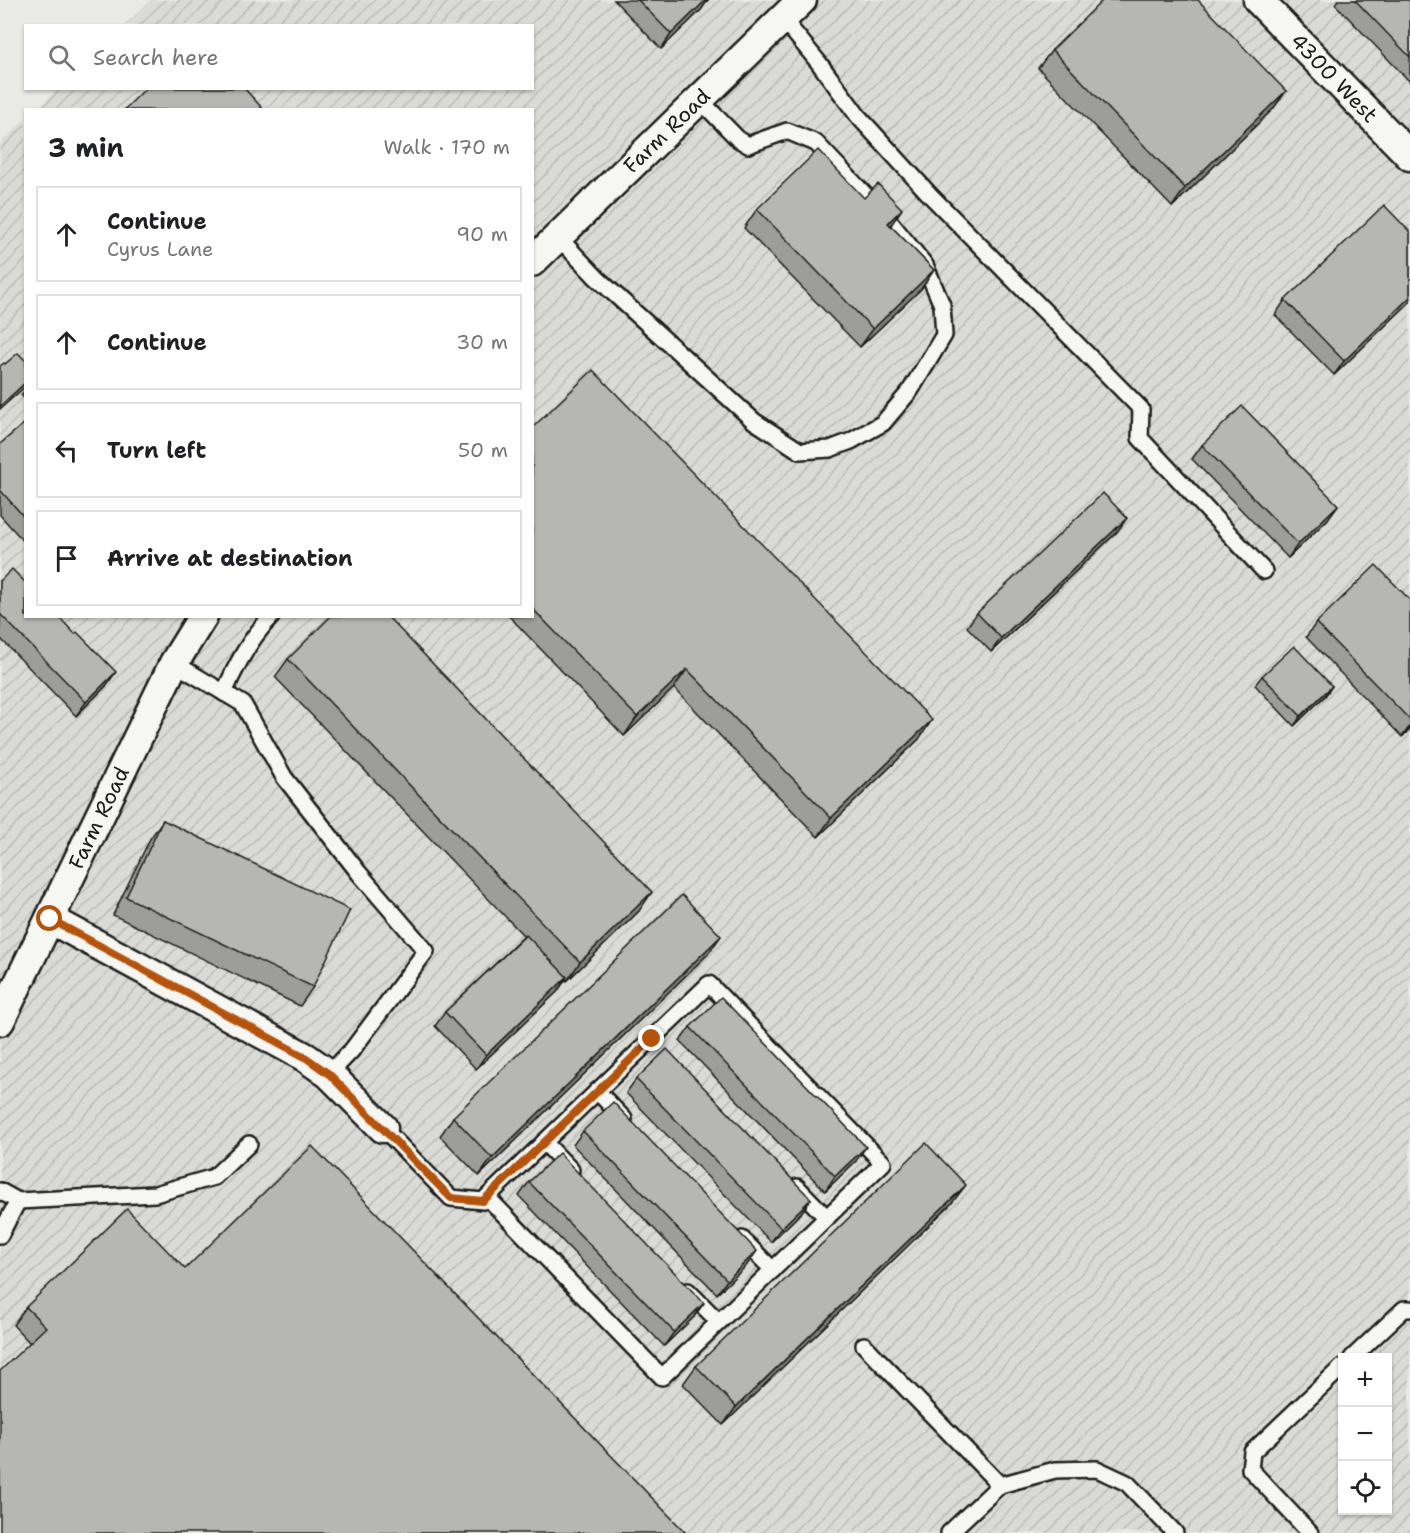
<!DOCTYPE html>
<html lang="en">
<head>
<meta charset="utf-8">
<style>
	body { margin:0; font-family:"Shantell Sans",sans-serif; background:#f6f6f6; color:#202124 }
	.controls { position:absolute; right:18px; bottom:18px; display:grid; overflow:hidden; border-radius:0px; box-shadow:0 2px 4px #0004 }
	.controls button { width:54px; height:54px; display:grid; place-items:center; padding:0; border:0; border-bottom:2px solid #e0e0e0; background:#fff; color:#202124; font:30px sans-serif }
	.stop { position:absolute; width:18px; height:18px; margin:-14px; border:4px solid #b45309; border-radius:50%; background:#fff }
	.stop.end { background:#b45309; border-color:#fff; box-shadow:0 2px 6px #0008 }
	.list { margin:0; padding:0; list-style:none }
	h2 { display:flex; justify-content:space-between; align-items:center; height:78px; margin:0; padding:0 24px; font-size:26px }
	h2 small { font-size:20px; font-weight:400; color:#757577 }
	.list li { display:grid; grid-template-columns:39px 1fr auto; gap:18px; align-items:center; box-sizing:border-box; height:96px; margin:0 12px 12px; padding:0 12px; border:2px solid #e0e0e0; border-radius:0px }
	.list b { display:block; font-size:22px; white-space:nowrap }
	.list p { margin:0; font-size:20px; white-space:nowrap; color:#757577 }
	.list em { font-size:20px; font-style:normal; color:#757577 }
	.icon { flex:none; width:33px; height:33px; fill:none; stroke:currentColor; stroke-width:2; stroke-linecap:round; stroke-linejoin:round }
	.map { position:relative; flex:none; width:1410px; height:1533px; overflow:hidden }
	.search { position:absolute; background:#fff; box-shadow:0 2px 4px #0004; left:24px; top:24px; width:510px; height:66px; display:flex; align-items:center; gap:15px; box-sizing:border-box; padding:0 21px; border-radius:0px; color:#757577; font-size:22px }
	.panel { position:absolute; background:#fff; box-shadow:0 2px 4px #0004; left:24px; top:108px; width:510px; height:510px; border-radius:0px }
	.map>svg:first-child { display:block }
	.industrial { fill:url(#industrial-furrows); fill-rule:evenodd }
	.lines { fill:none; stroke-linecap:round; stroke-linejoin:round }
	.service-casing { stroke:#1c1c1c; stroke-width:20 }
	.minor-casing { stroke:#1c1c1c; stroke-width:33 }
	.service { stroke:#f6f6f2; stroke-width:15 }
	.minor { stroke:#f6f6f2; stroke-width:28 }
	.wall { fill:#9d9d9a; stroke:#1c1c1c; stroke-width:1.5 }
	.shaded-wall { fill:#7f7f7d; stroke:#1c1c1c; stroke-width:1.5 }
	.building { fill:#b6b6b3; stroke:#1c1c1c; stroke-width:1.5 }
	.route { stroke:#b45309; stroke-width:8 }
	.labels { text-anchor:middle; dominant-baseline:central; stroke-width:5; stroke-linejoin:round; paint-order:stroke }
	.street-label { font-size:21px; fill:#1c1c1c; stroke:#f6f6f2 }
</style>
</head>
<body>
<div class="map">
<svg width="1410" height="1533" viewBox="0 0 1410 1533">
	<defs>
		<pattern id="industrial-furrows" width="10" height="10" patternUnits="userSpaceOnUse" patternTransform="scale(1.5)"><rect width="10" height="10" fill="#dadad6"/><path d="M-1 1l2-2M0 10L10 0M9 11l2-2" fill="none" stroke="#babab7"/></pattern>
	</defs>
	<rect width="100%" height="100%" fill="#e9e9e5"/>
	<filter id="ink" filterUnits="userSpaceOnUse"><feTurbulence type="fractalNoise" baseFrequency=".0167" numOctaves="2"/><feDisplacementMap in="SourceGraphic" scale="12" xChannelSelector="R" yChannelSelector="G"/><feConvolveMatrix kernelMatrix="1 2 1 2 8 2 1 2 1" color-interpolation-filters="sRGB"/></filter>
	<g filter="url(#ink)">
		<path class="industrial" d="M151,0H1410V1533H0V144L25,120L26,616H532V110L37,109L59,88H532V26L125,25ZM1342,1358H1388V1510H1342Z"/>
		<g class="lines">
			<defs>
				<g id="service">
					<path d="M783,19L819,63L858,116L930,195L1141,409L1140,438L1264,571"/>
					<path d="M558,237L597,278L754,421L800,451L830,449L851,441L883,423L910,391L944,335L942,305L925,265L886,217L816,143L787,131L748,145L738,139L700,100"/>
					<path d="M174,663L243,704L284,777L359,873L426,951L352,1050L329,1074"/>
					<path d="M224,693C236,665 250,638 272,616"/>
					<path d="M597,1091L624,1119"/>
					<path d="M383,1128L451,1198L483,1201L487,1197L709,984L883,1163L662,1377L487,1197"/>
					<path d="M544,1142L571,1170"/>
					<path d="M797,1187L827,1218"/>
					<path d="M0,1191L18,1201L0,1235"/>
					<path d="M18,1201L155,1194L214,1177L249,1144"/>
					<path d="M742,1239L773,1270"/>
					<path d="M688,1291L719,1322"/>
					<path d="M864,1345L1000,1485"/>
					<path d="M1352,1358L1404,1309H1410"/>
					<path d="M949,1533L1000,1485L1055,1470L1097,1469L1127,1483L1175,1533"/>
					<path d="M1310,1533L1250,1469L1252,1452L1342,1367"/>
				</g>
				<g id="minor">
					<path d="M1258,0L1410,156"/>
					<path d="M532,262L802,0"/>
					<path d="M50,919L305,1057L329,1074L383,1128"/>
					<path d="M0,1021L174,663L203,616"/>
				</g>
			</defs>
			<use href="#service" class="service-casing"/>
			<use href="#minor" class="minor-casing"/>
			<use href="#service" class="service"/>
			<use href="#minor" class="minor"/>
		</g>
		<g class="wall">
			<path d="M614,0H708L701,10L661,49Z"/>
			<path d="M1338,0H1410V82L1335,4Z"/>
			<path d="M1052,50L1286,91L1273,109L1172,207L1038,68Z"/>
			<path d="M757,209L890,225L934,270L921,289L860,347L744,228Z"/>
			<path d="M1410,232V302L1334,375L1275,315L1285,300Z"/>
			<path d="M26,389V400L21,395Z"/>
			<path d="M26,422V544L0,515V444Z"/>
			<path d="M532,428L919,739L818,837L674,688L624,736L509,616H532Z"/>
			<path d="M1202,445L1328,519L1288,558L1192,459Z"/>
			<path d="M1117,532L991,652L967,627L977,613Z"/>
			<path d="M0,581L106,686L76,716L0,638Z"/>
			<path d="M1410,600V729L1402,737L1306,637L1316,623Z"/>
			<path d="M288,659L639,911L567,981L566,979L557,992L476,1069L435,1026L445,1012L524,936L275,677Z"/>
			<path d="M1262,676L1332,686L1325,696L1294,726L1255,685Z"/>
			<path d="M163,820L313,987L300,1006L113,915L150,839Z"/>
			<path d="M708,954L479,1176L440,1136L453,1117Z"/>
			<path d="M690,1027L856,1161L825,1191L680,1041Z"/>
			<path d="M636,1079L811,1199L801,1213L771,1242L626,1093Z"/>
			<path d="M583,1131L747,1265L717,1294L573,1145Z"/>
			<path d="M529,1182L694,1317L664,1346L519,1196Z"/>
			<path d="M952,1203L723,1425L683,1384L696,1366Z"/>
			<path d="M185,1269L686,1533L29,1342L13,1325L26,1307Z"/>
		</g>
		<g class="shaded-wall">
			<path d="M706,0H708L701,10L661,49L671,34Z"/>
			<path d="M1286,91L1273,109L1172,207L1185,188Z"/>
			<path d="M902,209L889,228L888,223Z"/>
			<path d="M934,270L921,289L860,347L873,329Z"/>
			<path d="M1410,297V302L1334,375L1344,361Z"/>
			<path d="M26,382V386L0,409V406Z"/>
			<path d="M1338,505L1328,519L1288,558L1298,544Z"/>
			<path d="M1127,518L1117,532L991,652L1001,638Z"/>
			<path d="M687,669L674,688L624,736L637,717Z"/>
			<path d="M116,672L106,686L76,716L86,702Z"/>
			<path d="M1332,686L1325,696L1294,726L1301,716Z"/>
			<path d="M932,720L919,739L818,837L831,818Z"/>
			<path d="M1410,726V729L1402,737Z"/>
			<path d="M652,892L639,911L567,981L580,962Z"/>
			<path d="M721,936L708,954L479,1176L492,1158Z"/>
			<path d="M567,977L557,992L476,1069L486,1055Z"/>
			<path d="M866,1147L856,1161L825,1191L835,1176Z"/>
			<path d="M966,1185L952,1203L723,1425L736,1407Z"/>
			<path d="M811,1199L801,1213L771,1242L781,1228Z"/>
			<path d="M757,1251L747,1265L717,1294L727,1280Z"/>
			<path d="M704,1303L694,1317L664,1346L674,1332Z"/>
		</g>
		<g class="building">
			<path d="M638,0H706L671,34Z"/>
			<path d="M1103,0H1198L1286,91L1185,188L1052,50Z"/>
			<path d="M1355,0H1410V57Z"/>
			<path d="M146,88H244L264,110H124Z"/>
			<path d="M818,150L864,198L878,184L902,209L888,223L934,270L873,329L757,209Z"/>
			<path d="M1384,205L1410,232V297L1344,361L1285,300Z"/>
			<path d="M18,353L26,361V382L0,406V366L4,363L5,364Z"/>
			<path d="M593,370L932,720L831,818L687,669L637,717L532,608V428Z"/>
			<path d="M1242,406L1338,505L1298,544L1202,445Z"/>
			<path d="M26,422V519L0,490V444Z"/>
			<path d="M1103,493L1127,518L1001,638L977,613Z"/>
			<path d="M1376,565L1410,600V720L1316,623Z"/>
			<path d="M12,569L26,583V616H58L75,634L77,632L116,672L86,702L0,614V581Z"/>
			<path d="M331,616H387L652,892L580,962L288,659Z"/>
			<path d="M1294,646L1332,686L1301,716L1262,676Z"/>
			<path d="M163,820L350,910L313,987L126,897Z"/>
			<path d="M682,895L721,936L492,1158L453,1117Z"/>
			<path d="M526,935L567,977L486,1055L445,1012Z"/>
			<path d="M721,997L866,1147L835,1176L690,1027Z"/>
			<path d="M667,1049L811,1199L781,1228L636,1079Z"/>
			<path d="M613,1102L757,1251L727,1280L583,1131Z"/>
			<path d="M926,1143L966,1185L736,1407L696,1366Z"/>
			<path d="M312,1146L686,1533H0V1371L46,1327L26,1307L127,1209L185,1269Z"/>
			<path d="M559,1153L704,1303L674,1332L529,1182Z"/>
		</g>
	</g>
	<g class="lines" filter="url(#ink)">
		<path class="route" d="M50,919L305,1057L329,1074L451,1198L483,1201L652,1039"/>
	</g>
	<g class="labels">
		<g class="street-label">
			<text transform="translate(1334 78) rotate(46)">4300 West</text>
			<text transform="translate(667 131) rotate(-44)">Farm Road</text>
			<text transform="translate(99 818) rotate(-64)">Farm Road</text>
		</g>
	</g>
</svg>
<div class="controls">
<button>+</button>
<button>−</button>
<button><svg class="icon" aria-label="locate" viewBox="0 0 24 24"><circle cx="12" cy="12" r="6"/><path d="M12 2v4M12 18v4M2 12h4M18 12h4"/></svg></button>
</div>
<div class="stop" style="left:50px;top:919px"></div>
<div class="stop end" style="left:652px;top:1039px"></div>
<div class="search"><svg class="icon" aria-label="search" viewBox="0 0 24 24"><circle cx="10" cy="10" r="6"/><path d="M15 15l6 6"/></svg>Search here</div>
<section class="panel">
<h2>3 min<small>Walk · 170 m</small></h2>
<ul class="list">
<li><svg class="icon" aria-label="ahead" viewBox="0 0 24 24"><path d="M12 20V5M6 11l6-6 6 6"/></svg><div><b>Continue</b><p>Cyrus Lane</p></div><em>90 m</em></li>
<li><svg class="icon" aria-label="ahead" viewBox="0 0 24 24"><path d="M12 20V5M6 11l6-6 6 6"/></svg><div><b>Continue</b></div><em>30 m</em></li>
<li><svg class="icon" aria-label="left" viewBox="0 0 24 24"><path d="M17 20v-9H6M10 6l-5 5 5 5"/></svg><div><b>Turn left</b></div><em>50 m</em></li>
<li><svg class="icon" aria-label="arrive" viewBox="0 0 24 24"><path d="M6 21V4h12l-3 4 3 4H6"/></svg><div><b>Arrive at destination</b></div></li>
</ul>
</section>
</div>
</body>
</html>
